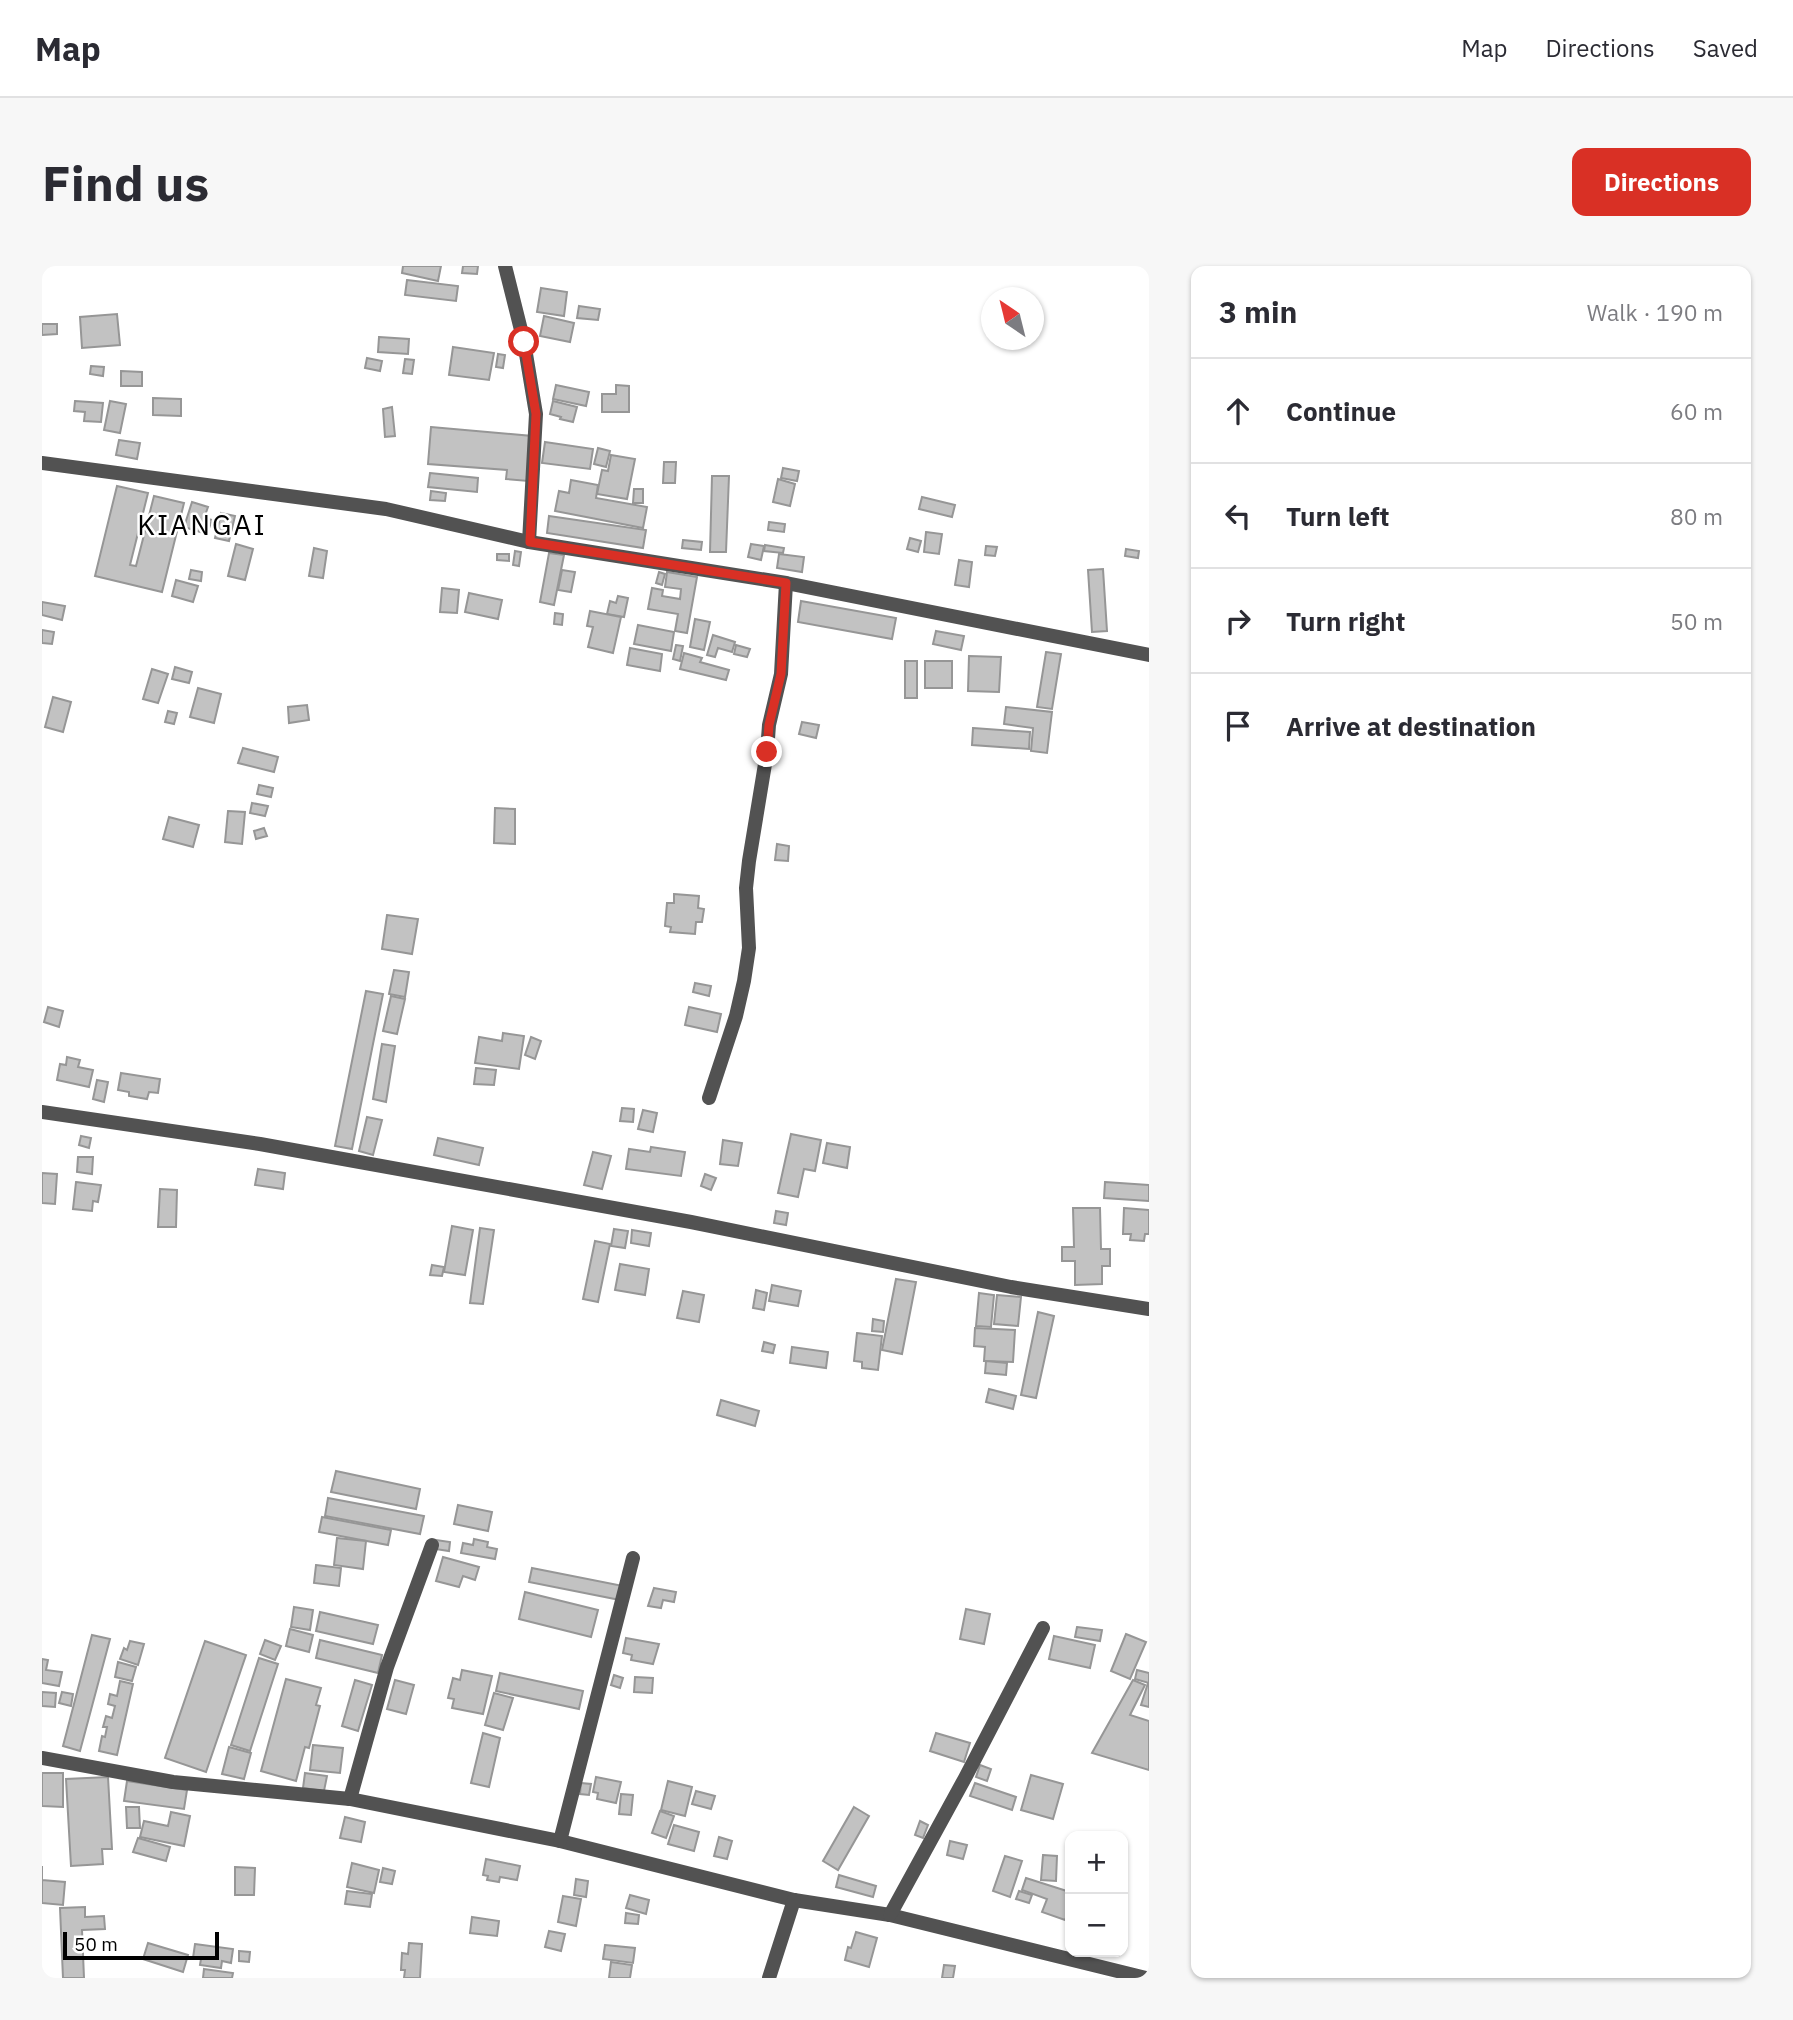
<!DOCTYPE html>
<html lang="en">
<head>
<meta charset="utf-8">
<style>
	body { margin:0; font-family:"IBM Plex Sans",sans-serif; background:#f7f7f7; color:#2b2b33 }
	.controls { position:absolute; right:21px; bottom:21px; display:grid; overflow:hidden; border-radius:14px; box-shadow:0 2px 5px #0004 }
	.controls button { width:63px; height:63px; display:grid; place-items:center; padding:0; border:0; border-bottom:2px solid #e1e1e2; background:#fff; color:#2b2b33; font:35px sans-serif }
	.compass { position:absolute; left:939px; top:21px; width:63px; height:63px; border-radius:50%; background:#fff; box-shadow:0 2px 5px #0004; rotate:325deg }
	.scale { position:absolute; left:21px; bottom:18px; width:156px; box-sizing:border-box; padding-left:7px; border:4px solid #000; border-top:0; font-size:19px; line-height:24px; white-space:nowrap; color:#000; -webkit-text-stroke:5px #fff; paint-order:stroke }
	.stop { position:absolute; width:21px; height:21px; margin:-16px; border:5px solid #d93025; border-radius:50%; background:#fff }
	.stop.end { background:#d93025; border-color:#fff; box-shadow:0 2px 7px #0008 }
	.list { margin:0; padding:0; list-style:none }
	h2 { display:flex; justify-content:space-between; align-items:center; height:91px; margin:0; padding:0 28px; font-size:30px }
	h2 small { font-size:23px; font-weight:400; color:#7c7c81 }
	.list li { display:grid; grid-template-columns:46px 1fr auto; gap:21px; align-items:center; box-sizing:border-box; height:105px; padding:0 28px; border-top:2px solid #e1e1e2 }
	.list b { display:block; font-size:26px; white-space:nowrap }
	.list em { font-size:23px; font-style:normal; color:#7c7c81 }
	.icon { flex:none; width:38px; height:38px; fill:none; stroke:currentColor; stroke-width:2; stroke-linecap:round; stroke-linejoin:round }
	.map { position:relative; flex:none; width:1107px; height:1712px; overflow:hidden; border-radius:14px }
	header { display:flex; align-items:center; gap:42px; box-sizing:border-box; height:98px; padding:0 35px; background:#fff; border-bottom:2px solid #e1e1e2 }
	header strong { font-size:33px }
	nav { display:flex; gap:38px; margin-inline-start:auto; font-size:24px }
	.intro { display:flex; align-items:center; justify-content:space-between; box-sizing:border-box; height:168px; padding:0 42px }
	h1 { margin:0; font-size:49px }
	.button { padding:18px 32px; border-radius:14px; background:#d93025; color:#fff; font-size:24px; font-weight:700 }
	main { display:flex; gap:42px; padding:0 42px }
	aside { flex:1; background:#fff; border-radius:14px; box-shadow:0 2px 5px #0004 }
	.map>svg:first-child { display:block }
	.building { fill:#c2c2c2; stroke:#969696; stroke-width:2 }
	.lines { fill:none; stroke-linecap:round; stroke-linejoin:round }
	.street { stroke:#525252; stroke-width:14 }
	.route { stroke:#d93025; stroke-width:9 }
	.labels { text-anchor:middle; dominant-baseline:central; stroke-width:5; stroke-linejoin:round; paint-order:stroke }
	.quarter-label { font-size:28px; letter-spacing:2px; fill:#000; stroke:#fff }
</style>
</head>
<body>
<header>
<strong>Map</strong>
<nav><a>Map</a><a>Directions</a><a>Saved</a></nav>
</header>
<div class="intro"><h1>Find us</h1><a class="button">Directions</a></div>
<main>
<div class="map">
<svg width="1107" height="1712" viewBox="0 0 1107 1712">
	<rect width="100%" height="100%" fill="#fff"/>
	<g class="building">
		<path d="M361,0H399L396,15L360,7Z"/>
		<path d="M421,0H436L435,8L420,7Z"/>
		<path d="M365,14L416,20L414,35L363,29Z"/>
		<path d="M499,22L525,26L522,50L495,46Z"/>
		<path d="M537,40L558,43L556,54L535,52Z"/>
		<path d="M75,48L78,79L40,82L38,51Z"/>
		<path d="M502,50L532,57L528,76L498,70Z"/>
		<path d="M0,58H15V68L0,69Z"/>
		<path d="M337,71L367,73L366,88L336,86Z"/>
		<path d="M411,81L452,87L447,114L407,109Z"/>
		<path d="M456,88L463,89L461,102L454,101Z"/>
		<path d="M325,92L340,95L338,105L323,102Z"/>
		<path d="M363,93L372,94L370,108L361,107Z"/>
		<path d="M49,100L62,101L61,110L48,108Z"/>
		<path d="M79,105L100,106V120H79Z"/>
		<path d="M514,119L547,126L544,140L511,133Z"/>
		<path d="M574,119L587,120V146H560V128H574Z"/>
		<path d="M111,132L139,133V150L111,149Z"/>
		<path d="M33,135L61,137L59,156L42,155L43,146L32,145Z"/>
		<path d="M68,135L84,138L78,167L62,164Z"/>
		<path d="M511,135L535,141L531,156L518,153L519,151L508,148Z"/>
		<path d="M350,141L353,170L343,171L341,143Z"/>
		<path d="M389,161L490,170L486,215L464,213L465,204L386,198Z"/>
		<path d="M77,174L98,177L95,193L74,189Z"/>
		<path d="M503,176L551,183L548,203L500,197Z"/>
		<path d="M556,182L568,185L564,201L552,198Z"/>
		<path d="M569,189L593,193L585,233L555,228L560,204L566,205Z"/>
		<path d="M622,196H634L633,217H621Z"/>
		<path d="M741,202L757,205L755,215L739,212Z"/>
		<path d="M388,207L436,212L435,226L386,221Z"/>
		<path d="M670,210H687L684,286H668Z"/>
		<path d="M736,213L753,218L748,240L731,236Z"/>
		<path d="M529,214L556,219L554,232L605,241L601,262L513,245L517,225L527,227Z"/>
		<path d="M75,220L106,227L88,299L94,300L112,230L142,237L120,326L53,310Z"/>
		<path d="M592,223H601V237H591Z"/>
		<path d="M389,225L404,227L403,235L388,234Z"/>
		<path d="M880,231L913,239L910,251L877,243Z"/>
		<path d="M150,236L166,241L162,252L170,254L165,268L142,261Z"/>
		<path d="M179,247L193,250L187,275L173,272Z"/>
		<path d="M507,250L604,264L601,282L505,267Z"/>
		<path d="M727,256L743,258L742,266L726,264Z"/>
		<path d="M884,266L900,268L897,288L882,286Z"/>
		<path d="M868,272L879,275L876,286L865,283Z"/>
		<path d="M641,274L660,276L659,284L640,282Z"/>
		<path d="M194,278L211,283L203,314L186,310Z"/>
		<path d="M709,278L722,280L719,294L706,291Z"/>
		<path d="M723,279L742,282L741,287L722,285Z"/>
		<path d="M944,280L955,281L953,290L943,289Z"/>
		<path d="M272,282L285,285L281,312L267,310Z"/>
		<path d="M1084,283L1097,285L1096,292L1083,290Z"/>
		<path d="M473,285L479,286L477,300L471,299Z"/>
		<path d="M507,287L522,289L512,339L498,336Z"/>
		<path d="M455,288H467V295L455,294Z"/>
		<path d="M737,288L762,291L760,306L735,302Z"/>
		<path d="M917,294L930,296L927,321L913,319Z"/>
		<path d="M1061,303L1065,365L1050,366L1046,304Z"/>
		<path d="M149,304L160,306L159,315L147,313Z"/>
		<path d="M520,304L533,306L529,326L516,324Z"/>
		<path d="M617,306L623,308L620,319L614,317Z"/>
		<path d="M625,306L655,311L645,367L633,365L636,348L606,343L610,322L621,324L620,330L638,333L639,323L623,321Z"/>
		<path d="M134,314L156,320L151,336L130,330Z"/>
		<path d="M400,322L417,324L415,347L398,346Z"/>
		<path d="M427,327L460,334L456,353L423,346Z"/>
		<path d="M576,330L586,332L582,351L565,348L568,335L574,337Z"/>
		<path d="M759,335L854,352L850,373L756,356Z"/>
		<path d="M0,336L23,340L20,354L0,349Z"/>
		<path d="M548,345L579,351L571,387L546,381L551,361L545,360Z"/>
		<path d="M513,347L521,348L520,359L512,358Z"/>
		<path d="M653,353L668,356L662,384L648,381Z"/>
		<path d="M596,359L632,366L629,385L592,378Z"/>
		<path d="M0,364L12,366L10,378L0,377Z"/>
		<path d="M894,365L922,370L919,384L891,378Z"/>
		<path d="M671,369L693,376L690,386L676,382L673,391L665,389Z"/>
		<path d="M634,379L641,380L638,395L631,393Z"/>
		<path d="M694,379L708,383L705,391L692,388Z"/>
		<path d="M588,382L620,388L618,405L585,399Z"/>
		<path d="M1004,386L1019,388L1010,443L995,441Z"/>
		<path d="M642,387L660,392L658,396L687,404L684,414L638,403Z"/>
		<path d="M927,390L959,391L957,426L926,425Z"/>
		<rect x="863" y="395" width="12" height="37"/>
		<rect x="883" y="395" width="27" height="27"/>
		<path d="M133,401L150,406L147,417L130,413Z"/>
		<path d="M110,403L126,408L116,437L101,433Z"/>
		<path d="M156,422L179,428L172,457L148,451Z"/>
		<path d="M11,431L29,436L21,466L3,461Z"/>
		<path d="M265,439L267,454L247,457L246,441Z"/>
		<path d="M964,441L1010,446L1005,487L989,485L991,462L962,458Z"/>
		<path d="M126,445L135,447L132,458L123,456Z"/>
		<path d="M760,456L777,459L774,472L757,468Z"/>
		<path d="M931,462L988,466L987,483L930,479Z"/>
		<path d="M201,482L236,491L232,506L196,497Z"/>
		<path d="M217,519L231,522L229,531L215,528Z"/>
		<path d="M210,537L226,540L223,550L208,547Z"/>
		<path d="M453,542L473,543V578L452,577Z"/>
		<path d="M186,545L203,546L200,578L183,576Z"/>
		<path d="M127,551L157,559L151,581L121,573Z"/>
		<path d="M222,562L225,570L214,573L212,565Z"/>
		<path d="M735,578L747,580L746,595L733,594Z"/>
		<path d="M632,628L657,630L656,642L662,643L660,656H654L653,668L628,666L629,661L623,660L625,637H632Z"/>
		<path d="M345,649L376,653L370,688L340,683Z"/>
		<path d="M352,704L367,706L363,731L347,728Z"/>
		<path d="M653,717L669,720L667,730L651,726Z"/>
		<path d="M324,725L341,728L310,883L293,880Z"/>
		<path d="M349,730L363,733L355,768L341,765Z"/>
		<path d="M6,741L21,745L17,761L2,756Z"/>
		<path d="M647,741L679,748L675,766L643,759Z"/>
		<path d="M461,767L482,770L477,803L433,797L437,771L460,775Z"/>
		<path d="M489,771L499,775L493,793L483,789Z"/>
		<path d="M340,778L353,780L344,836L331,833Z"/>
		<path d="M25,791L38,794L36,801L51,804L47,821L15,814L18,798L24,799Z"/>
		<path d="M434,802L454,804L452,819L432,818Z"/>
		<path d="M79,807L118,813L116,827L107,826L105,833L87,830V826L76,824Z"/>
		<path d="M55,814L66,816L62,836L51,833Z"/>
		<path d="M580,842L592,843L591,856L578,855Z"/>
		<path d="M601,844L615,847L611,866L596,863Z"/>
		<path d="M325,851L340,854L331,889L317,885Z"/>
		<path d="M749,868L779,874L773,905L762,903L756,931L736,927Z"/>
		<path d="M39,870L49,872L47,882L37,879Z"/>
		<path d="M396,872L441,882L437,899L392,889Z"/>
		<path d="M681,874L700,877L696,900L678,898Z"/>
		<path d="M785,877L808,881L805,902L781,897Z"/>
		<path d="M609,881L643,886L639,910L584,903L587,883L608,886Z"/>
		<path d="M551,886L569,890L560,923L542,919Z"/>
		<path d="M36,891H51L50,908L35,906Z"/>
		<path d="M216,903L243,907L241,923L213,919Z"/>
		<path d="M0,907L15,908L13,938L0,937Z"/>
		<path d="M663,908L674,912L669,924L659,920Z"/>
		<path d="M34,916L59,919L56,936L51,935L50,945L31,943Z"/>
		<path d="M1063,916L1107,919V935L1062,932Z"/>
		<path d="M118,923L135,924L134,961H116Z"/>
		<path d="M1031,942H1058L1059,983H1068V1000H1060V1018L1033,1019V995H1020V981H1032Z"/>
		<path d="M1082,942L1107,944V968H1103L1102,975L1088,974L1089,968H1081Z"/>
		<path d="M734,945L746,947L744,959L732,957Z"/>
		<path d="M410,960L431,964L423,1009L402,1006Z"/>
		<path d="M438,962L452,964L441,1038L428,1037Z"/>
		<path d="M572,963L586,965L583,982L569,980Z"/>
		<path d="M590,964L609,967L607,980L589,977Z"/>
		<path d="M553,975L568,978L556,1036L541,1033Z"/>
		<path d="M578,998L607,1003L603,1029L573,1024Z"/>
		<path d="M390,999L402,1001L400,1010L388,1009Z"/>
		<path d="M854,1013L874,1016L860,1088L840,1084Z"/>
		<path d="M730,1019L759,1025L756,1040L727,1035Z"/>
		<path d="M714,1024L725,1027L722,1044L711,1042Z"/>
		<path d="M641,1025L662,1029L657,1056L635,1052Z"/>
		<path d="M937,1027L952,1029L949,1061L934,1060Z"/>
		<path d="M955,1029L979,1031L976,1060L952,1058Z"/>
		<path d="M996,1046L1012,1050L994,1132L979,1129Z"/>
		<path d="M831,1053L842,1055L841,1066L830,1065Z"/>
		<path d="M933,1062L973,1064L971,1096L942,1095L943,1081L932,1080Z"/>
		<path d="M815,1067L840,1070L836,1104L820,1102V1096L812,1095Z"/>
		<path d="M722,1076L733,1079L731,1087L720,1085Z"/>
		<path d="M750,1081L786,1086L784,1102L748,1097Z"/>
		<path d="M944,1095L965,1097L964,1109L943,1107Z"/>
		<path d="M947,1123L974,1130L971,1143L944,1136Z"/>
		<path d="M679,1134L717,1145L713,1160L675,1149Z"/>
		<path d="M294,1205L378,1223L374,1243L289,1226Z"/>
		<path d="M286,1232L382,1250L378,1268L283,1250Z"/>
		<path d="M416,1239L450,1246L446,1265L412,1258Z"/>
		<path d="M280,1251L349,1264L346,1279L277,1266Z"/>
		<path d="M295,1272L324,1275L321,1303L292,1299Z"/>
		<path d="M432,1273L446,1276L445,1281L455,1283L453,1293L419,1287L421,1277L431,1279Z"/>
		<path d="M394,1274L408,1276L407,1285L393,1283Z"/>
		<path d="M401,1291L437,1301L433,1314L421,1310L417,1321L394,1315Z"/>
		<path d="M274,1299L299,1302L297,1320L272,1317Z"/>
		<path d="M490,1302L581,1320L578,1334L487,1316Z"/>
		<path d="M612,1322L634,1326L632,1336L621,1334L619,1342L606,1340Z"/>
		<path d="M483,1326L556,1344L549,1371L477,1353Z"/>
		<path d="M252,1341L271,1344L268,1364L249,1361Z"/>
		<path d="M924,1343L948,1348L942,1378L918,1373Z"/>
		<path d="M278,1346L336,1359L331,1378L274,1365Z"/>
		<path d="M1035,1361L1060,1364L1058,1375L1033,1371Z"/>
		<path d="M248,1363L271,1369L267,1386L244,1380Z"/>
		<path d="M1084,1368L1104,1376L1088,1413L1069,1405Z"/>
		<path d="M50,1369L68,1373L38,1485L21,1480Z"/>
		<path d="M1012,1370L1053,1379L1048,1402L1007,1393Z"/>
		<path d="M584,1372L617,1378L611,1398L589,1394L590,1389L581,1387Z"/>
		<path d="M223,1374L239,1380L233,1394L218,1388Z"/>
		<path d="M278,1374L340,1389L336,1407L274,1392Z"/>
		<path d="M88,1375L102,1378L96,1399L78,1393L82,1382L85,1384Z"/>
		<path d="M163,1375L204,1389L164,1506L123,1492Z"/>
		<path d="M217,1392L236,1398L208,1485L189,1479Z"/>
		<path d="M0,1393L6,1394L4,1404L20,1406L17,1420L0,1417Z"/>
		<path d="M76,1396L94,1401L90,1415L73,1411Z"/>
		<path d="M420,1404L450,1410L441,1448L410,1442L412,1433L406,1432L411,1412L418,1414Z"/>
		<path d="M1095,1404L1107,1407V1417L1093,1413Z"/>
		<path d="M458,1407L541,1425L537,1443L454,1425Z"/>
		<path d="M572,1409L581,1412L578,1422L569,1419Z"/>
		<path d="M593,1411L611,1412L610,1427L592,1426Z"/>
		<path d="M244,1413L279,1422L274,1439L278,1440L267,1482L263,1481L254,1515L219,1505Z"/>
		<path d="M313,1414L330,1419L316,1465L300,1460Z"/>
		<path d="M353,1414L372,1419L364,1448L345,1443Z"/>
		<path d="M1091,1414L1103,1419L1088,1449L1107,1455V1504L1050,1487Z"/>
		<path d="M78,1415L91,1418L75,1489L57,1485L60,1470L63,1471L65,1461H61L64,1450L70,1452L73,1440L66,1438L68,1428L75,1430Z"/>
		<path d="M1106,1417H1107V1441L1099,1439Z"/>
		<path d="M0,1426L14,1427L13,1441L0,1440Z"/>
		<path d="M20,1426L31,1428L29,1440L17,1437Z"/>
		<path d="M452,1427L471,1432L461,1464L443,1459Z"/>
		<path d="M441,1467L458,1472L447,1521L429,1517Z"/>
		<path d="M894,1467L928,1477L922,1496L888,1485Z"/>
		<path d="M271,1479L301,1482L298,1507L268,1504Z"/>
		<path d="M187,1481L209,1487L202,1513L180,1508Z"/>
		<path d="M938,1499L949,1503L945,1515L934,1511Z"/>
		<path d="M0,1507H21V1541L0,1540Z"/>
		<path d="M263,1507L285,1510L282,1525L261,1522Z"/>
		<path d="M989,1509L1021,1518L1011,1553L979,1544Z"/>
		<path d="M66,1511L70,1583H60L61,1598L29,1600L24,1513Z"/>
		<path d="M554,1511L579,1516L574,1537L555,1533L556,1527L551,1526Z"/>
		<path d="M85,1515L145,1524L142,1543L82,1535Z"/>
		<path d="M626,1515L650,1521L643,1550L619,1544Z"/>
		<path d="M539,1517L549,1518L547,1529L538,1528Z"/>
		<path d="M933,1517L974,1531L970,1544L928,1530Z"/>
		<path d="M654,1525L673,1530L669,1543L650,1538Z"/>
		<path d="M579,1528L591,1529L589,1549L577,1548Z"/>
		<path d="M84,1541H97L98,1562H85Z"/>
		<path d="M812,1541L827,1550L796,1604L781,1595Z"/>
		<path d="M618,1545L632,1550L624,1572L610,1567Z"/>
		<path d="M129,1546L148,1550L142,1580L98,1571L102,1555L126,1560Z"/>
		<path d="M303,1551L323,1556L319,1576L298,1572Z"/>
		<path d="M878,1555L886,1559L881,1572L873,1569Z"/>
		<path d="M632,1559L657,1566L652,1585L626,1578Z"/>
		<path d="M677,1571L690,1575L685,1593L672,1590Z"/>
		<path d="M96,1572L128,1581L124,1595L91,1586Z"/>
		<path d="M908,1575L925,1579L921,1593L905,1589Z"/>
		<path d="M1001,1589L1015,1590L1014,1615L999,1614Z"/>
		<path d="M963,1590L980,1595L968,1631L951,1625Z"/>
		<path d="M444,1593L478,1600L475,1614L458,1611L457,1616L445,1614L446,1610L441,1609Z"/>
		<path d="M310,1597L337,1604L332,1627L305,1621Z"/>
		<path d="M0,1600V1614L23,1616L21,1639L0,1637Z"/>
		<path d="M193,1601L213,1602L212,1629H193Z"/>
		<path d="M341,1602L353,1605L350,1618L338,1616Z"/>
		<path d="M797,1609L834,1620L831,1631L794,1621Z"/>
		<path d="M984,1612L1028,1626V1643L1023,1654L1000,1646L1005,1633L980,1624Z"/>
		<path d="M534,1613L546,1615L544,1631L532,1629Z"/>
		<path d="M305,1625L330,1628L328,1641L303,1638Z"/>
		<path d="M977,1625L990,1629L987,1637L974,1633Z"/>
		<path d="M588,1629L607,1634L604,1648L584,1642Z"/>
		<path d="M521,1630L539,1633L534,1660L516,1656Z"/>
		<path d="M43,1641V1651L62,1650L63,1663L40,1664L42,1712H21L18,1642Z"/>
		<path d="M584,1647L597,1649L596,1658L583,1657Z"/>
		<path d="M430,1651L457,1655L455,1670L428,1667Z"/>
		<path d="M507,1665L523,1668L519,1685L503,1681Z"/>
		<path d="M814,1666L835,1672L827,1701L803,1694L806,1681L809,1682Z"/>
		<path d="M106,1677L146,1689L141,1706L101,1693Z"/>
		<path d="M367,1677L380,1678L378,1712H362L363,1704H359L360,1687L366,1688Z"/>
		<path d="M153,1678L191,1683L189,1697L180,1695L179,1702L158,1699L159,1693L151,1692Z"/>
		<path d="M563,1679L593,1682L591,1697L561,1693Z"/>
		<path d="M197,1685L208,1686L207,1696L197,1695Z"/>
		<path d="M569,1696L590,1699L588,1712H567Z"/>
		<path d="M902,1699L913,1700L911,1712H900Z"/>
		<path d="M162,1703L191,1707L190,1712H161Z"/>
	</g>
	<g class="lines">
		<g class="street">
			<path d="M463,0L482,76L494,148L487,276"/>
			<path d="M0,197L344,243L487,276L744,317L1107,389"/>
			<path d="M667,832L694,750L702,715L707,682L704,622L707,595L725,486L727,459L739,408L744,317"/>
			<path d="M0,846L218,878L649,956L969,1021L1107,1043"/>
			<path d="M0,1492L131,1516L308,1533L518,1575L752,1634L848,1649L1104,1712"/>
			<path d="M308,1533L345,1401L390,1279"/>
			<path d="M518,1575L591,1292"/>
			<path d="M848,1649L923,1512L1001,1362"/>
			<path d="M727,1712L752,1634"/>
		</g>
	</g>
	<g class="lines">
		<path class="route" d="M482,76L494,148L488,276L744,317L739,408L727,459L725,486"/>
	</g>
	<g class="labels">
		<g class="quarter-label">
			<text x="160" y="258">KIANGAI</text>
		</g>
	</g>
</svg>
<div class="controls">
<button>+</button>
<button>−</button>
</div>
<svg class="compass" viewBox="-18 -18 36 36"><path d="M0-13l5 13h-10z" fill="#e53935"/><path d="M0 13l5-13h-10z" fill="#7c7c81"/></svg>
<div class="scale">50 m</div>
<div class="stop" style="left:482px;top:76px"></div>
<div class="stop end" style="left:725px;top:486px"></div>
</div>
<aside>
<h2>3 min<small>Walk · 190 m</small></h2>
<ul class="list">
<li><svg class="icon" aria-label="ahead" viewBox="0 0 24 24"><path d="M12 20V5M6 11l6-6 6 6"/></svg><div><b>Continue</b></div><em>60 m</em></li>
<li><svg class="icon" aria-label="left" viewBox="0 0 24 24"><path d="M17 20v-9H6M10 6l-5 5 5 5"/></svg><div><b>Turn left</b></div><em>80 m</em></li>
<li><svg class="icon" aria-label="right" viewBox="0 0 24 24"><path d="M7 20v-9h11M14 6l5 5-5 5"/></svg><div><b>Turn right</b></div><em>50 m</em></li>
<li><svg class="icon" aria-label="arrive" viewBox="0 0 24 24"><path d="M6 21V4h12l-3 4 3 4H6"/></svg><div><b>Arrive at destination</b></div></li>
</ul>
</aside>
</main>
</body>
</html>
